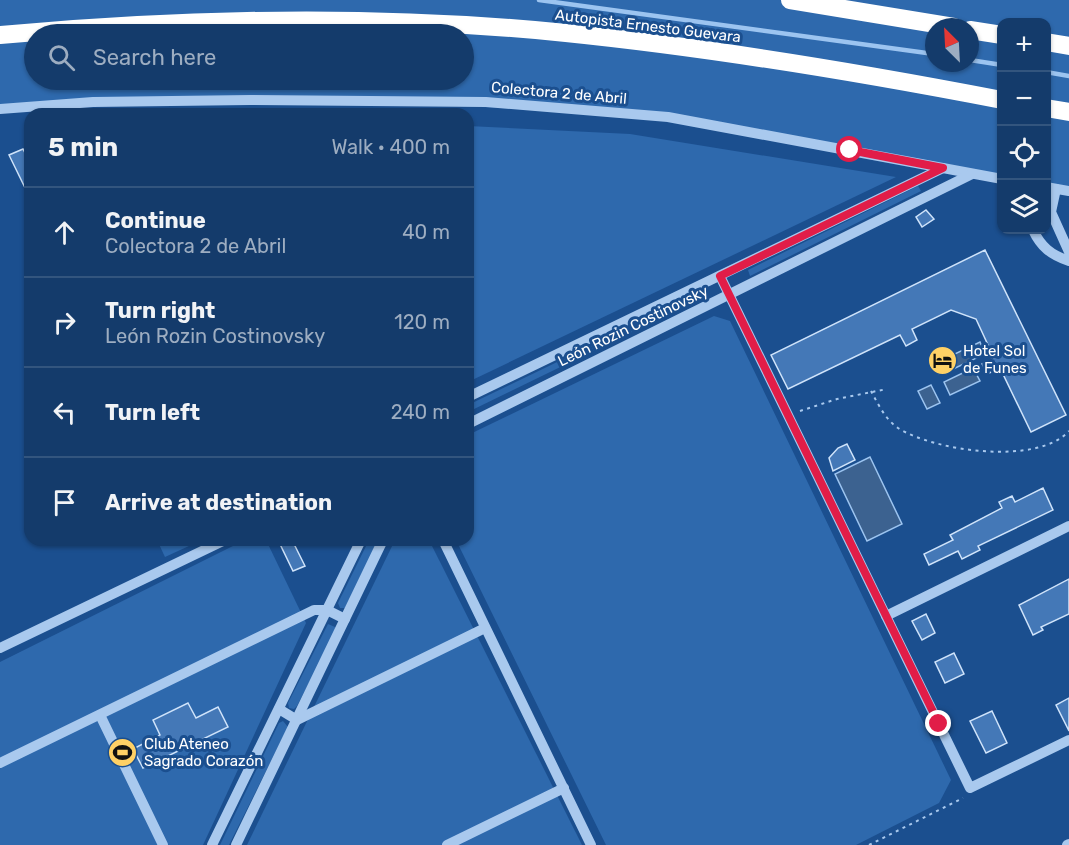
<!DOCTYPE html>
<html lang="en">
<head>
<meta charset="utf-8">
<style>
	body { margin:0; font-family:Rubik,sans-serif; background:#214673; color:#f1f3f6 }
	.controls { position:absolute; right:18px; top:18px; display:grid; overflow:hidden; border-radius:12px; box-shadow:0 2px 4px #0004 }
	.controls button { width:54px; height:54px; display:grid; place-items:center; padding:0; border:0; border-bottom:2px solid #33557e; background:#143b6b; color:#f1f3f6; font:30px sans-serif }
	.compass { position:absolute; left:925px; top:18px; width:54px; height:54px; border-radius:50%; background:#143b6b; box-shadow:0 2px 4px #0004; rotate:336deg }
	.stop { position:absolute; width:18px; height:18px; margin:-14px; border:4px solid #e11d48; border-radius:50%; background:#fff }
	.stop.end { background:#e11d48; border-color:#fff; box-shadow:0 2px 6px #0008 }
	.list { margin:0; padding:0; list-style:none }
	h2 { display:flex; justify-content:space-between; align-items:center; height:78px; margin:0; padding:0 24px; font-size:26px }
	h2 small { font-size:20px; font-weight:400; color:#9dadc1 }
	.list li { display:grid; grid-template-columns:39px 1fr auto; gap:18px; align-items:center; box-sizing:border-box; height:90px; padding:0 24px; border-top:2px solid #33557e }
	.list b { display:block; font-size:22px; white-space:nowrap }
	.list p { margin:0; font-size:20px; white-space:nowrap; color:#9dadc1 }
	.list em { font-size:20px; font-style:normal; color:#9dadc1 }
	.icon { flex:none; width:33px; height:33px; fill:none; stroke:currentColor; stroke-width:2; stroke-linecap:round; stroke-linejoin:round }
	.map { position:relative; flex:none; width:1069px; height:845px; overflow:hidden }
	.search { position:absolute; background:#143b6b; box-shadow:0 2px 4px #0004; left:24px; top:24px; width:450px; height:66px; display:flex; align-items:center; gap:15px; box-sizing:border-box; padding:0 21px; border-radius:33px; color:#9dadc1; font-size:22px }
	.panel { position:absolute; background:#143b6b; box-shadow:0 2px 4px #0004; left:24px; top:108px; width:450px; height:438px; border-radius:18px }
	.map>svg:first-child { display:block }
	.green { fill:#2e69ad; fill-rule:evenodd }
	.water { fill:#3c6290; stroke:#9cc4f0; stroke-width:1.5 }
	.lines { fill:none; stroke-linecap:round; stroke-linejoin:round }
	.stream { stroke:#9cc4f0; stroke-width:4.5 }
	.building { fill:#4478b7; stroke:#cfe3fa; stroke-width:1.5 }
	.path { stroke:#a9c9ee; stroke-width:2; stroke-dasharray:3 4.5; stroke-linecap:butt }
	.minor { stroke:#a9c9ee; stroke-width:10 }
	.highway { stroke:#fff; stroke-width:18 }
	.route { stroke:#e11d48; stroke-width:8 }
	.labels { text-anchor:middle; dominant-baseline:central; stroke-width:6; stroke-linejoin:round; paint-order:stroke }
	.street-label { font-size:15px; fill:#fff; stroke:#1b4f8f }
	.poi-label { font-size:15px; fill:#fff; stroke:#1b4f8f; text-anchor:start }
</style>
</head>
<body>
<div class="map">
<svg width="1069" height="845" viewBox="0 0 1069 845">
	<rect width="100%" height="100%" fill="#1b4f8f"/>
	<g class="green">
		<path d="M0,0H1069V191L1047,187L1046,22H1002L1001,179L668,117L332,99L0,109ZM934,27H970V63H934ZM34,34H464V80H34Z"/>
		<path d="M468,126L630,134L896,177L468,382Z"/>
		<path d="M918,186L921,191L750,276L748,270Z"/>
		<path d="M696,295L698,300L468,412V405Z"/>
		<path d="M714,316L730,321L951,780L939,803L856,845H606L456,540H468V435Z"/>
		<path d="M157,540H202L165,557Z"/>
		<path d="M245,540H266L306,623L203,845H0V662Z"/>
		<path d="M369,540H378L345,608H340L338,603Z"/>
		<path d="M395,540H429L582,845H247Z"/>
		<path d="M328,624L335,627L336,631L297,706L294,709L289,708L288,703Z"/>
		<path d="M283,721L288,727L229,845H220L279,723Z"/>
	</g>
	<g class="water">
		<path d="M980,342L985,354L949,371L944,359Z"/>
		<path d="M973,368L980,381L950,395L944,382Z"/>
		<path d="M931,385L940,403L927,409L918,391Z"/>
		<path d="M870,457L902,524L867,541L835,474Z"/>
	</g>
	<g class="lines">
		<g class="stream">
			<path d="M539,0L934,54"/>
			<path d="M970,60L1002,65"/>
			<path d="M1046,72L1069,76"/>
		</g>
	</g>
	<g class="building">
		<path d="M23,149L30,163V198L9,155Z"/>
		<path d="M926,210L934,219L922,227L916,217Z"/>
		<path d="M985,250L1066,415L1031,432L1000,368L987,374L982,364L994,358L976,319L951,310L912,329L917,340L906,346L900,335L788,389L771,355Z"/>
		<path d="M847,444L855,460L833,471L829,458L838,448Z"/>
		<path d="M1043,488L1053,510L978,546L980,550L962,559L958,551L929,565L924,554L953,540L950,535L1002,508L999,502L1012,496L1015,502Z"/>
		<path d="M278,540H292L305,566L293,571Z"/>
		<path d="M1069,579V614L1041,627L1043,630L1033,635L1019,605Z"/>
		<path d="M926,614L935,633L922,640L912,621Z"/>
		<path d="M954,653L964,674L945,683L935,662Z"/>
		<path d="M1069,698V731L1056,705Z"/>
		<path d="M188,703L196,718L218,707L228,727L143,768L133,749L160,735L153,720Z"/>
		<path d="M992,711L1007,743L986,753L970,721Z"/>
	</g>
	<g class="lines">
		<g class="path">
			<path d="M871,391C878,404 885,419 898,428C934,451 1037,466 1069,431"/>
			<path d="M800,411L837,399L887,389"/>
			<path d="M869,845L963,798"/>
		</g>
		<g class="minor">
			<path d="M0,109L93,102L250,100L486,102L668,117L1002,179"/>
			<path d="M1046,187L1069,191"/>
			<path d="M1056,189L1051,212L1069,252"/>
			<path d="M1033,230C1041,247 1051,255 1069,261"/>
			<path d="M720,276L970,788L1069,740"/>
			<path d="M468,397L943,168"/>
			<path d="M468,424L972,174"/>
			<path d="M443,540L591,845"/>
			<path d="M886,616L1069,526"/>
			<path d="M0,648L225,540"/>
			<path d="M279,709L297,720L485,628"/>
			<path d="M100,715L163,845"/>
			<path d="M0,763L314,610H327L345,619"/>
			<path d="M212,845L361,540"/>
			<path d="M236,845L383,540"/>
			<path d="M447,845L564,788"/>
			<path d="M1067,845L1069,844"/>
		</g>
		<g class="highway">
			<path d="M790,0L954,27"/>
			<path d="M970,30L1002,35"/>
			<path d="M0,35C187,18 379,14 566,33C713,48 857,72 1002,100"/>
			<path d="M1046,42L1069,46"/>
			<path d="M1046,108L1069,112"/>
		</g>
	</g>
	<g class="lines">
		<path class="route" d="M850,150L943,168L720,276L939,724"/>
	</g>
	<defs>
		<symbol id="hotel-disc" viewBox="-11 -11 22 22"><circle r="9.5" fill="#ffd166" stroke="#1b4f8f"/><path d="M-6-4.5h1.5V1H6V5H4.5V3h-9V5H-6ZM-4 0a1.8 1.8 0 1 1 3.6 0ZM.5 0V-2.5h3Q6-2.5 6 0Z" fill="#111"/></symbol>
		<symbol id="stadium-disc" viewBox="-11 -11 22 22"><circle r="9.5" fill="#ffd166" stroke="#1b4f8f"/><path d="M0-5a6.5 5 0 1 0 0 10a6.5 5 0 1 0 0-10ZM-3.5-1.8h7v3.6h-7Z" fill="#111"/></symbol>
	</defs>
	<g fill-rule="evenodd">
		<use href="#hotel-disc" x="926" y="344" width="33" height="33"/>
		<use href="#stadium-disc" x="106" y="736" width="33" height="33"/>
	</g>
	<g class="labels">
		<g class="street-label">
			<text transform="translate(648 26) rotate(7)">Autopista Ernesto Guevara</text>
			<text transform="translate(559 93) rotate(5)">Colectora 2 de Abril</text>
			<text transform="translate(633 326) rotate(-26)">León Rozin Costinovsky</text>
		</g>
		<g class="poi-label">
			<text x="963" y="351">Hotel Sol<tspan x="963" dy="17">de Funes</tspan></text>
			<text x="144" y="744">Club Ateneo<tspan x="144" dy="17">Sagrado Corazón</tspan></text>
		</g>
	</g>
</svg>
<div class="controls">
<button>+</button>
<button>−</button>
<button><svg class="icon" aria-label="locate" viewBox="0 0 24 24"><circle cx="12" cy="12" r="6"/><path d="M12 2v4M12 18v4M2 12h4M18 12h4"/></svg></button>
<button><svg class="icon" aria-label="layers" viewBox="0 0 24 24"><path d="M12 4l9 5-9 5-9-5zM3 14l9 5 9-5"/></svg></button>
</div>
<svg class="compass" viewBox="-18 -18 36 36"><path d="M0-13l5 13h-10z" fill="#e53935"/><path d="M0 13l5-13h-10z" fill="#9dadc1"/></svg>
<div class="stop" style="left:850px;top:150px"></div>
<div class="stop end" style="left:939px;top:724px"></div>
<div class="search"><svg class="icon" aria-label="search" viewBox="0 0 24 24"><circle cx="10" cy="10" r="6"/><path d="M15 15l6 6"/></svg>Search here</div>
<section class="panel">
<h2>5 min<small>Walk · 400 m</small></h2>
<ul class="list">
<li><svg class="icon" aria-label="ahead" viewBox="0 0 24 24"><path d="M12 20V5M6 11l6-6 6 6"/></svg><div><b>Continue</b><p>Colectora 2 de Abril</p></div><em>40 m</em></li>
<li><svg class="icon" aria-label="right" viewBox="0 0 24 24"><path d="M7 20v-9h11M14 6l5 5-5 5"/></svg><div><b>Turn right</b><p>León Rozin Costinovsky</p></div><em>120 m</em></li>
<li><svg class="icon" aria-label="left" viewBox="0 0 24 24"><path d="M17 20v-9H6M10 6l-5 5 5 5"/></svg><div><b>Turn left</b></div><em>240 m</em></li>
<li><svg class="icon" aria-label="arrive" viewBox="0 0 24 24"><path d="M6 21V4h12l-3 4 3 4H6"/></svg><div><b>Arrive at destination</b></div></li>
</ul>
</section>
</div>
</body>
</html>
